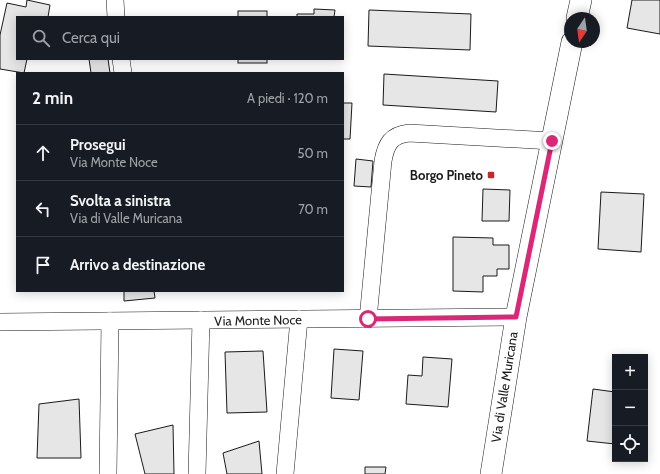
<!DOCTYPE html>
<html lang="it">
<head>
<meta charset="utf-8">
<style>
	body { margin:0; font-family:Cabin,sans-serif; background:#20242c; color:#f1f3f6 }
	.controls { position:absolute; right:12px; bottom:12px; display:grid; overflow:hidden; border-radius:0px; box-shadow:0 2px 10px #0003 }
	.controls button { width:36px; height:36px; display:grid; place-items:center; padding:0; border:0; border-bottom:1px solid #363941; background:#171b24; color:#f1f3f6; font:20px sans-serif }
	.compass { position:absolute; left:564px; top:12px; width:36px; height:36px; border-radius:50%; background:#171b24; box-shadow:0 2px 10px #0003; rotate:193deg }
	.stop { position:absolute; width:12px; height:12px; margin:-9px; border:3px solid #db2777; border-radius:50%; background:#fff }
	.stop.end { background:#db2777; border-color:#fff; box-shadow:0 1px 4px #0008 }
	.list { margin:0; padding:0; list-style:none }
	h2 { display:flex; justify-content:space-between; align-items:center; height:52px; margin:0; padding:0 16px; font-size:17px }
	h2 small { font-size:13px; font-weight:400; color:#9ea1a6 }
	.list li { display:grid; grid-template-columns:26px 1fr auto; gap:12px; align-items:center; box-sizing:border-box; height:56px; padding:0 16px; border-top:1px solid #363941 }
	.list b { display:block; font-size:15px; white-space:nowrap }
	.list p { margin:0; font-size:13px; white-space:nowrap; color:#9ea1a6 }
	.list em { font-size:13px; font-style:normal; color:#9ea1a6 }
	.icon { flex:none; width:22px; height:22px; fill:none; stroke:currentColor; stroke-width:2; stroke-linecap:round; stroke-linejoin:round }
	.map { position:relative; flex:none; width:660px; height:474px; overflow:hidden }
	.search { position:absolute; background:#171b24; box-shadow:0 2px 10px #0003; left:16px; top:16px; width:328px; height:44px; display:flex; align-items:center; gap:10px; box-sizing:border-box; padding:0 14px; border-radius:0px; color:#9ea1a6; font-size:15px }
	.panel { position:absolute; background:#171b24; box-shadow:0 2px 10px #0003; left:16px; top:72px; width:328px; height:220px; border-radius:0px }
	.map>svg:first-child { display:block }
	.building { fill:#e6e6e6; stroke:#1a1a1a }
	.lines { fill:none; stroke-linecap:round; stroke-linejoin:round }
	.minor-casing { stroke:#1a1a1a; stroke-width:18 }
	.tertiary-casing { stroke:#1a1a1a; stroke-width:22 }
	.minor { stroke:#fff; stroke-width:17 }
	.tertiary { stroke:#fff; stroke-width:21 }
	.route { stroke:#db2777; stroke-width:5 }
	.poi-dot { fill:#c62828; stroke:#fff; stroke-width:1.5 }
	.labels { text-anchor:middle; dominant-baseline:central; stroke-width:3; stroke-linejoin:round; paint-order:stroke }
	.poi-label { font-size:13px; font-weight:bold; fill:#1a1a1a; stroke:#fff; text-anchor:end }
	.street-label { font-size:13px; fill:#1a1a1a; stroke:#fff }
</style>
</head>
<body>
<div class="map">
<svg width="660" height="474" viewBox="0 0 660 474">
	<rect width="100%" height="100%" fill="#fff"/>
	<g class="building">
		<path d="M27,0L50,5L48,17H17V59H27L24,73L0,69V35L7,3L26,7Z"/>
		<path d="M632,0H660V34L627,28Z"/>
		<path d="M314,9L335,10L334,17H297V14H314Z"/>
		<path d="M369,10L471,14L470,50L368,46Z"/>
		<rect x="238" y="11" width="29" height="6"/>
		<path d="M89,59H108L110,73H91Z"/>
		<rect x="238" y="59" width="29" height="4"/>
		<path d="M384,74L498,81L496,112L383,105Z"/>
		<path d="M343,103H352L350,139H343Z"/>
		<path d="M356,159L373,161L371,187L354,186Z"/>
		<path d="M483,189L510,190L509,221H482Z"/>
		<path d="M601,192L644,194L641,252L598,249Z"/>
		<path d="M453,237L493,238V245H509V269H497V276H483V292L453,291Z"/>
		<path d="M124,291H154L155,298L124,301Z"/>
		<path d="M334,349L363,351L359,400L331,398Z"/>
		<path d="M263,351L267,412L227,413L225,352Z"/>
		<path d="M423,357L452,359L448,407L406,404L408,375L422,376Z"/>
		<path d="M593,389L615,392V444L587,441Z"/>
		<path d="M79,399L81,458H37L39,404Z"/>
		<path d="M173,425L174,474H145L135,434Z"/>
		<path d="M259,441L262,474H227L223,453Z"/>
		<path d="M365,467H386L385,474H365Z"/>
	</g>
	<g class="lines">
		<defs>
			<g id="minor">
				<path d="M115,0L116,17"/>
				<path d="M121,59L123,73"/>
				<path d="M368,319L383,161C386,144 391,135 409,133L552,141"/>
				<path d="M0,322L516,317"/>
				<path d="M108,474L110,321"/>
				<path d="M197,474L201,320"/>
				<path d="M285,474L299,319"/>
			</g>
			<g id="tertiary">
				<path d="M577,18L581,0"/>
				<path d="M491,474L516,317L572,42"/>
			</g>
		</defs>
		<use href="#minor" class="minor-casing"/>
		<use href="#tertiary" class="tertiary-casing"/>
		<use href="#minor" class="minor"/>
		<use href="#tertiary" class="tertiary"/>
	</g>
	<g class="lines">
		<path class="route" d="M368,319L516,317L552,141"/>
	</g>
	<rect class="poi-dot" x="487" y="171" width="8" height="8" rx="2"/>
	<g class="labels">
		<g class="poi-label">
			<text x="483" y="175">Borgo Pineto</text>
		</g>
		<g class="street-label">
			<text transform="translate(258 320) rotate(-1)">Via Monte Noce</text>
			<text transform="translate(504 387) rotate(-81)">Via di Valle Muricana</text>
		</g>
	</g>
</svg>
<div class="controls">
<button>+</button>
<button>−</button>
<button><svg class="icon" aria-label="locate" viewBox="0 0 24 24"><circle cx="12" cy="12" r="6"/><path d="M12 2v4M12 18v4M2 12h4M18 12h4"/></svg></button>
</div>
<svg class="compass" viewBox="-18 -18 36 36"><path d="M0-13l5 13h-10z" fill="#e53935"/><path d="M0 13l5-13h-10z" fill="#9ea1a6"/></svg>
<div class="stop" style="left:368px;top:319px"></div>
<div class="stop end" style="left:552px;top:141px"></div>
<div class="search"><svg class="icon" aria-label="search" viewBox="0 0 24 24"><circle cx="10" cy="10" r="6"/><path d="M15 15l6 6"/></svg>Cerca qui</div>
<section class="panel">
<h2>2 min<small>A piedi · 120 m</small></h2>
<ul class="list">
<li><svg class="icon" aria-label="ahead" viewBox="0 0 24 24"><path d="M12 20V5M6 11l6-6 6 6"/></svg><div><b>Prosegui</b><p>Via Monte Noce</p></div><em>50 m</em></li>
<li><svg class="icon" aria-label="left" viewBox="0 0 24 24"><path d="M17 20v-9H6M10 6l-5 5 5 5"/></svg><div><b>Svolta a sinistra</b><p>Via di Valle Muricana</p></div><em>70 m</em></li>
<li><svg class="icon" aria-label="arrive" viewBox="0 0 24 24"><path d="M6 21V4h12l-3 4 3 4H6"/></svg><div><b>Arrivo a destinazione</b></div></li>
</ul>
</section>
</div>
</body>
</html>
